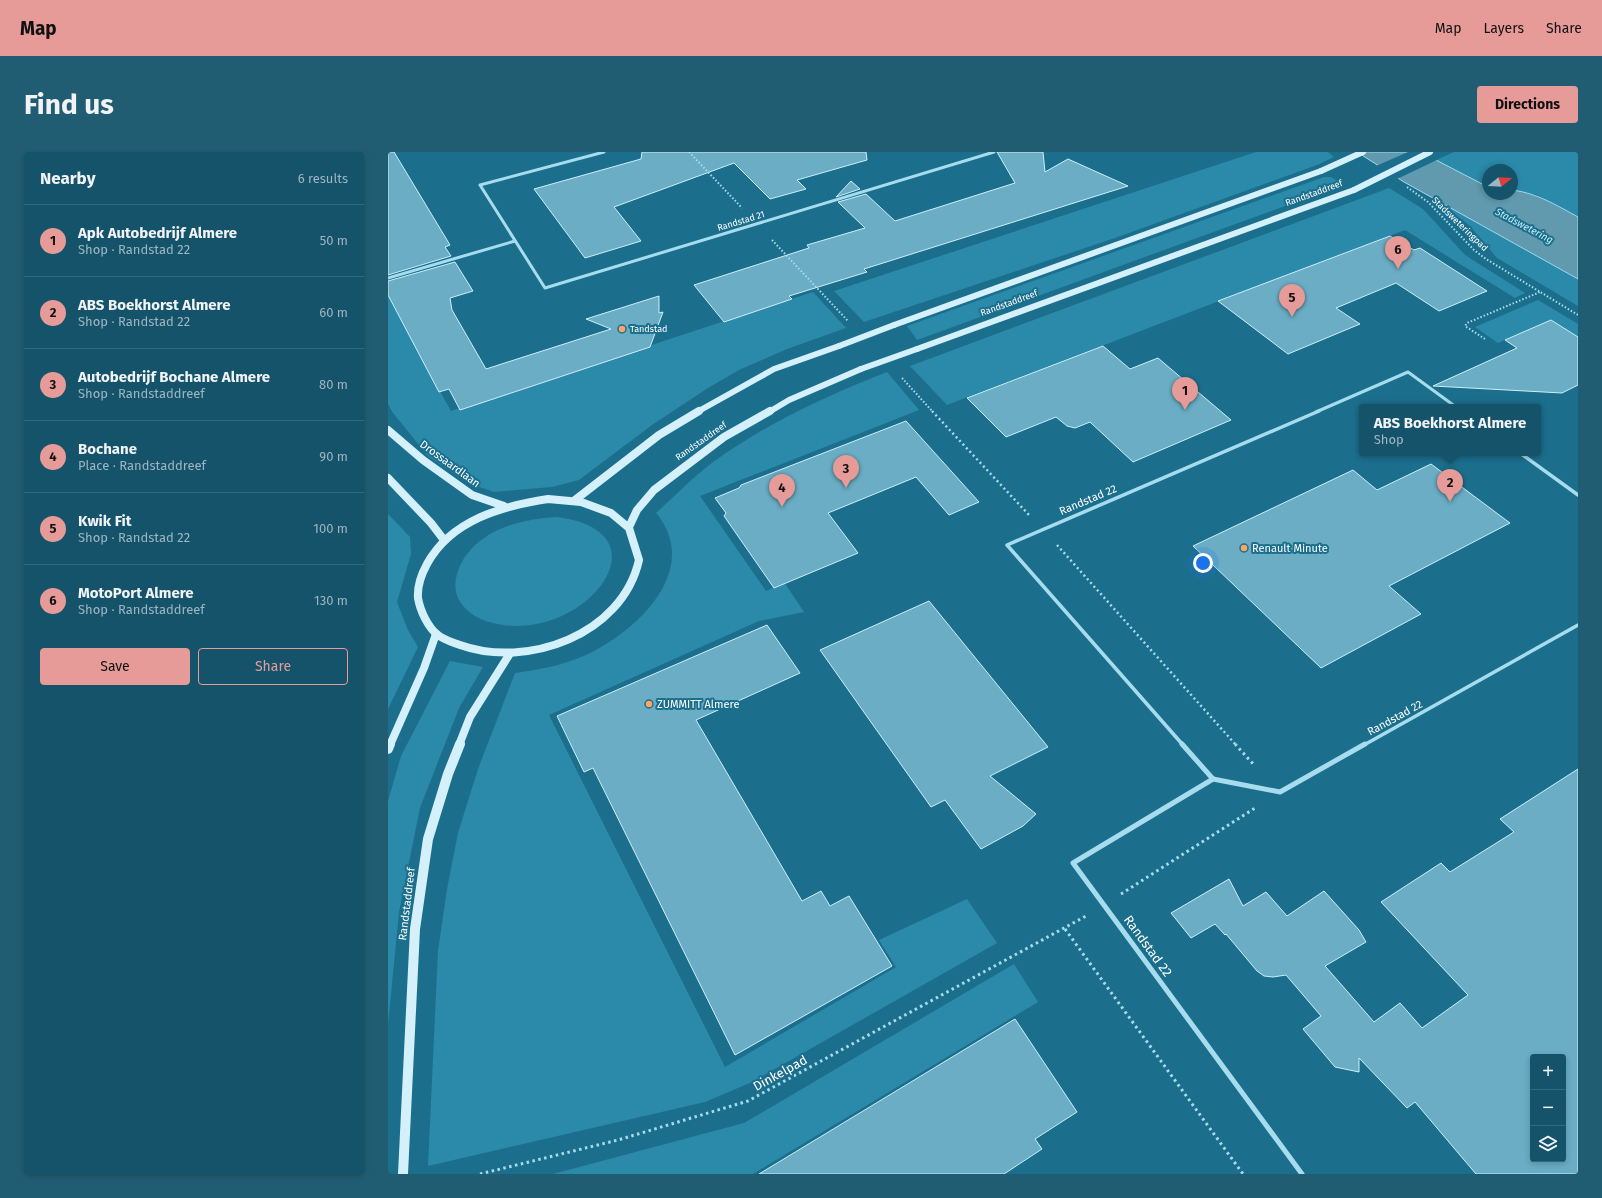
<!DOCTYPE html>
<html lang="en">
<head>
<meta charset="utf-8">
<style>
	body { margin:0; font-family:"Fira Sans",sans-serif; background:#215d72; color:#f1f3f6 }
	.controls { position:absolute; right:12px; bottom:12px; display:grid; overflow:hidden; border-radius:4px; box-shadow:0 2px 6px #0003 }
	.controls button { width:36px; height:36px; display:grid; place-items:center; padding:0; border:0; border-bottom:1px solid #33697e; background:#14536a; color:#f1f3f6; font:20px sans-serif }
	.compass { position:absolute; left:1094px; top:12px; width:36px; height:36px; border-radius:50%; background:#14536a; box-shadow:0 2px 6px #0003; rotate:72deg }
	.you { position:absolute; left:815px; top:411px; width:14px; height:14px; margin:-10px; border:3px solid #fff; border-radius:50%; background:#1a73e8; box-shadow:0 0 0 6px #1a73e833 }
	.badge { display:grid; place-items:center; width:26px; height:26px; border-radius:50%; background:#e69b98; color:#111; font-size:13px; font-weight:700 }
	.pin { position:absolute; translate:-50% -33px; filter:drop-shadow(0 1px 2px #0008) }
	.pin::after { content:''; position:absolute; top:21px; width:14px; height:12px; background:inherit; clip-path:polygon(0 0,100% 0,50% 100%) }
	.popup { position:absolute; left:971px; top:252px; width:182px; height:52px; box-sizing:border-box; display:grid; place-content:center; border-radius:4px; background:#14536a; filter:drop-shadow(0 1px 3px #0005); font-size:13px; white-space:nowrap; color:#9db6c1 }
	.popup b { font-size:15px; color:#f1f3f6 }
	.popup::after { content:''; position:absolute; left:50%; top:100%; margin-left:-8px; border:8px solid transparent; border-top-color:#14536a }
	.list { margin:0; padding:0; list-style:none }
	h2 { display:flex; justify-content:space-between; align-items:center; height:52px; margin:0; padding:0 16px; font-size:17px }
	h2 small { font-size:13px; font-weight:400; color:#9db6c1 }
	.list li { display:grid; grid-template-columns:26px 1fr auto; gap:12px; align-items:center; box-sizing:border-box; height:72px; padding:0 16px; border-top:1px solid #33697e }
	.list b { display:block; font-size:15px; white-space:nowrap }
	.list p { margin:0; font-size:13px; white-space:nowrap; color:#9db6c1 }
	.list em { font-size:13px; font-style:normal; color:#9db6c1 }
	.actions { display:flex; gap:8px; padding:12px 16px }
	.actions a { flex:1; padding:9px 0; border:1px solid #e69b98; border-radius:4px; text-align:center; font-size:14px; color:#e69b98 }
	.actions .main { background:#e69b98; color:#111 }
	.icon { flex:none; width:22px; height:22px; fill:none; stroke:currentColor; stroke-width:2; stroke-linecap:round; stroke-linejoin:round }
	.map { position:relative; flex:none; width:1190px; height:1022px; overflow:hidden; border-radius:4px }
	header { display:flex; align-items:center; gap:24px; box-sizing:border-box; height:56px; padding:0 20px; background:#e69b98; color:#111 }
	header strong { font-size:19px }
	nav { display:flex; gap:22px; margin-inline-start:auto; font-size:14px }
	.intro { display:flex; align-items:center; justify-content:space-between; box-sizing:border-box; height:96px; padding:0 24px }
	h1 { margin:0; font-size:28px }
	.button { padding:10px 18px; border-radius:4px; background:#e69b98; color:#111; font-size:14px; font-weight:700 }
	main { display:flex; gap:24px; padding:0 24px }
	aside { flex:1; background:#14536a; border-radius:4px; box-shadow:0 2px 6px #0003 }
	.map>svg:first-child { display:block }
	.green { fill:#2b89a9 }
	.water { fill:#619aaf; stroke:#9adbf0 }
	.pier { fill:#1b6f8d }
	.building { fill:#6aadc4; stroke:#cdeffa; fill-rule:evenodd }
	.lines { fill:none; stroke-linecap:round; stroke-linejoin:round }
	.path-far2 { stroke:#a7dcee; stroke-width:2; stroke-dasharray:1.5 2; stroke-linecap:butt }
	.path-far1 { stroke:#a7dcee; stroke-width:2.5; stroke-dasharray:2 3; stroke-linecap:butt }
	.path { stroke:#a7dcee; stroke-width:3; stroke-dasharray:2.5 3.5; stroke-linecap:butt }
	.minor-far2 { stroke:#a7dcee; stroke-width:3 }
	.minor-far1 { stroke:#a7dcee; stroke-width:3.5 }
	.minor { stroke:#a7dcee; stroke-width:5 }
	.secondary-far2 { stroke:#d4f0fa; stroke-width:6 }
	.secondary-far1 { stroke:#d4f0fa; stroke-width:8 }
	.secondary { stroke:#d4f0fa; stroke-width:10 }
	.secondary-bridge { stroke:#d4f0fa; stroke-width:6 }
	.poi-dot { fill:#ffa464; stroke:#1b6f8d; stroke-width:1.5 }
	.labels { text-anchor:middle; dominant-baseline:central; stroke-width:4; stroke-linejoin:round; paint-order:stroke }
	.far-street-label { font-size:9px; fill:#fff; stroke:#1b6f8d }
	.far-poi-label { font-size:9px; fill:#fff; stroke:#1b6f8d; text-anchor:start }
	.far-water-label { font-size:10px; font-style:italic; fill:#c6ecf8; stroke:#1b6f8d }
	.street-label { font-size:11px; fill:#fff; stroke:#1b6f8d }
	.poi-label { font-size:11px; fill:#fff; stroke:#1b6f8d; text-anchor:start }
	.near-street-label { font-size:13px; fill:#fff; stroke:#1b6f8d }
</style>
</head>
<body>
<header>
<strong>Map</strong>
<nav><a>Map</a><a>Layers</a><a>Share</a></nav>
</header>
<div class="intro"><h1>Find us</h1><a class="button">Directions</a></div>
<main>
<aside>
<h2>Nearby<small>6 results</small></h2>
<ul class="list">
<li><span class="badge">1</span><div><b>Apk Autobedrijf Almere</b><p>Shop · Randstad 22</p></div><em>50 m</em></li>
<li><span class="badge">2</span><div><b>ABS Boekhorst Almere</b><p>Shop · Randstad 22</p></div><em>60 m</em></li>
<li><span class="badge">3</span><div><b>Autobedrijf Bochane Almere</b><p>Shop · Randstaddreef</p></div><em>80 m</em></li>
<li><span class="badge">4</span><div><b>Bochane</b><p>Place · Randstaddreef</p></div><em>90 m</em></li>
<li><span class="badge">5</span><div><b>Kwik Fit</b><p>Shop · Randstad 22</p></div><em>100 m</em></li>
<li><span class="badge">6</span><div><b>MotoPort Almere</b><p>Shop · Randstaddreef</p></div><em>130 m</em></li>
</ul>
<div class="actions"><a class="main">Save</a><a>Share</a></div>
</aside>
<div class="map">
<svg width="1190" height="1022" viewBox="0 0 1190 1022">
	<rect width="100%" height="100%" fill="#1b6f8d"/>
	<g class="green">
		<path d="M868,0H940L946,5L929,13L727,86L476,170L446,139Z"/>
		<path d="M1066,0H1190V65L1149,43L1124,38V18H1100V35H1097L1048,8Z"/>
		<path d="M936,25H943L951,30L949,35L529,188L519,174Z"/>
		<path d="M1001,36L1035,57L1077,103L1137,141L1127,146L1017,78L559,253L522,214Z"/>
		<path d="M1045,45L1190,127V154L1109,106L1082,74Z"/>
		<path d="M0,137L33,205L63,259L425,140L458,176L399,197L351,218L320,236L264,273L191,328L164,335L106,340L80,331L40,304L5,261L0,252Z"/>
		<path d="M1150,148L1190,172V185L1163,168L1110,191L1087,175Z"/>
		<path d="M499,220L531,258L312,344L378,439L396,430L416,460L371,469L161,563L337,915L508,815L491,788L579,747L609,791L364,930L317,950L40,1014L50,799L59,737L70,681L90,617L127,521C155,517 182,512 206,499C254,474 313,415 268,361C287,344 305,325 325,310C379,271 438,244 499,220Z"/>
		<path d="M0,362L22,385L23,402L9,450L20,478L30,495L0,557Z"/>
		<path d="M168,365C286,379 194,494 105,471C91,468 77,460 70,446C66,437 67,428 70,419C84,380 130,367 168,365Z"/>
		<path d="M62,509L95,515L71,556L32,656L11,760L0,873V649L13,604Z"/>
		<path d="M626,812L650,850L365,1022H165L356,971Z"/>
	</g>
	<path class="water" d="M969,0H1040L1048,8L1100,35V42H1124V38C1149,41 1168,53 1190,65V127L1016,30Z"/>
	<path class="pier" d="M1020,0H1043L1051,7L1009,27L988,14Z"/>
	<g class="building">
		<path d="M0,0H6L62,93L57,95L63,104L0,123Z"/>
		<path d="M254,0H478L479,8L409,28L418,37L382,47L346,11L226,55L253,89L197,106L146,37L253,7Z"/>
		<path d="M609,0H655L657,20L680,7L740,34L476,117L479,120L401,144L404,147L336,170L306,133L421,96L419,93L477,76L450,50L478,42L507,69L627,31Z"/>
		<path d="M463,29L472,37L448,45Z"/>
		<path d="M1002,84L1026,98L1032,96L1099,139L1051,159L1008,131L948,156L972,172L900,202L830,149Z"/>
		<path d="M67,110L85,139L62,146L64,158L98,217L223,177L198,167L271,144V161L275,160L262,195L72,258L61,237L51,240L0,143V129Z"/>
		<path d="M1163,168L1190,185V233L1174,241L1045,234L1129,196L1117,188Z"/>
		<path d="M715,194L742,217L770,206L843,268L745,310L702,270L687,276L679,274L668,265L618,285L579,246Z"/>
		<path d="M518,269L591,350L561,363L528,325L440,361L470,401L386,436L336,364L338,361L327,346L351,336L353,333Z"/>
		<path d="M1043,312L1122,371L1001,434L1033,462L933,516L805,394L965,318L989,338Z"/>
		<path d="M541,449L660,595L602,624L648,662L635,674L593,697L557,648L543,655L432,498Z"/>
		<path d="M379,473L412,521L308,568L414,749L433,739L442,754L461,744L504,814L347,903L205,616L196,620L169,564Z"/>
		<path d="M1190,617V1022H1088L1027,950L1019,956L971,906V920L947,915L915,877L933,864L898,823L885,825L876,824L869,819L838,782L837,783L827,772L803,786L783,761L841,727L855,754L878,740L899,764L936,739L971,778L978,790L937,814L986,870L1012,851L1034,876L1080,843L993,750L1053,711L1062,720L1126,680L1112,667ZM1145,905H1175V1007H1145Z"/>
		<path d="M627,867L689,960L647,987L654,997L616,1022H371Z"/>
	</g>
	<g class="lines">
		<g class="path-far2">
			<path d="M301,0L354,56"/>
			<path d="M1019,35L1040,50L1086,98L1098,107L1190,163"/>
			<path d="M384,88L460,169"/>
			<path d="M1097,187L1077,174L1079,171L1152,140"/>
			<path d="M514,226L545,260"/>
		</g>
		<g class="path-far1">
			<path d="M544,259L641,363"/>
			<path d="M669,393L848,593"/>
		</g>
		<g class="path">
			<path d="M847,592L867,614"/>
			<path d="M733,742L867,656"/>
			<path d="M677,777L855,1022"/>
			<path d="M92,1022L230,988L360,949L698,764"/>
		</g>
		<g class="minor-far2">
			<path d="M216,0L92,33L157,136L606,0"/>
			<path d="M0,126L127,89"/>
			<path d="M928,260L1020,220L1068,255"/>
		</g>
		<g class="minor-far1">
			<path d="M1132,301L1190,343"/>
			<path d="M795,593L619,393L931,259"/>
			<path d="M976,593L1190,473"/>
		</g>
		<g class="minor">
			<path d="M794,592L825,627L685,711L914,1022"/>
			<path d="M825,627L892,640L977,592"/>
		</g>
		<g class="secondary-far2">
			<path d="M506,173L933,19"/>
			<path d="M529,197L966,38"/>
			<path d="M309,260L386,217L451,194"/>
			<path d="M381,260L401,248L473,217"/>
		</g>
		<g class="secondary-far1">
			<path d="M0,278L35,308L84,343L116,354"/>
			<path d="M0,326L43,371L56,388"/>
			<path d="M160,347L193,350L223,361L241,376L251,408C234,483 139,517 72,493C64,490 56,488 50,483C40,476 32,458 30,446C29,433 33,423 39,412C63,368 114,354 160,347Z"/>
			<path d="M187,348L271,283L311,259"/>
			<path d="M241,375L249,358L266,338L336,285L382,259"/>
			<path d="M2,593L36,516L48,482"/>
			<path d="M71,593L82,565L121,503"/>
		</g>
		<g class="secondary">
			<path d="M0,597L2,592"/>
			<path d="M15,1022L27,777L40,687L60,622L72,592"/>
		</g>
		<g class="secondary-bridge">
			<path d="M933,19L975,0"/>
			<path d="M966,38L1042,0"/>
			<path d="M451,194L506,173"/>
			<path d="M473,217L529,197"/>
		</g>
	</g>
	<g class="poi-dot">
		<circle cx="234" cy="177" r="4"/>
		<circle cx="856" cy="396" r="4"/>
		<circle cx="261" cy="552" r="4"/>
	</g>
	<g class="labels">
		<g class="far-street-label">
			<text transform="translate(926 41) rotate(-20)">Randstaddreef</text>
			<text transform="translate(353 69) rotate(-17)">Randstad 21</text>
			<text transform="translate(1072 72) rotate(44)">Stadsweteringpad</text>
			<text transform="translate(621 151) rotate(-20)">Randstaddreef</text>
			<text transform="translate(313 289) rotate(-35)">Randstaddreef</text>
		</g>
		<g class="far-poi-label">
			<text x="242" y="177">Tandstad</text>
		</g>
		<g class="far-water-label">
			<text transform="translate(1136 74) rotate(28)">Stadswetering</text>
		</g>
		<g class="street-label">
			<text transform="translate(62 312) rotate(36)">Drossaardlaan</text>
			<text transform="translate(700 348) rotate(-23)">Randstad 22</text>
			<text transform="translate(1007 566) rotate(-29)">Randstad 22</text>
			<text transform="translate(19 752) rotate(-83)">Randstaddreef</text>
		</g>
		<g class="poi-label">
			<text x="864" y="396">Renault Minute</text>
			<text x="269" y="552">ZUMMITT Almere</text>
		</g>
		<g class="near-street-label">
			<text transform="translate(760 794) rotate(54)">Randstad 22</text>
			<text transform="translate(392 921) rotate(-29)">Dinkelpad</text>
		</g>
	</g>
</svg>
<div class="controls">
<button>+</button>
<button>−</button>
<button><svg class="icon" aria-label="layers" viewBox="0 0 24 24"><path d="M12 4l9 5-9 5-9-5zM3 14l9 5 9-5"/></svg></button>
</div>
<svg class="compass" viewBox="-18 -18 36 36"><path d="M0-13l5 13h-10z" fill="#e53935"/><path d="M0 13l5-13h-10z" fill="#9db6c1"/></svg>
<div class="you"></div>
<div class="pin badge" style="left:797px;top:258px">1</div>
<div class="pin badge" style="left:1062px;top:350px">2</div>
<div class="popup"><b>ABS Boekhorst Almere</b>Shop</div>
<div class="pin badge" style="left:458px;top:336px">3</div>
<div class="pin badge" style="left:394px;top:355px">4</div>
<div class="pin badge" style="left:904px;top:165px">5</div>
<div class="pin badge" style="left:1010px;top:117px">6</div>
</div>
</main>
</body>
</html>
